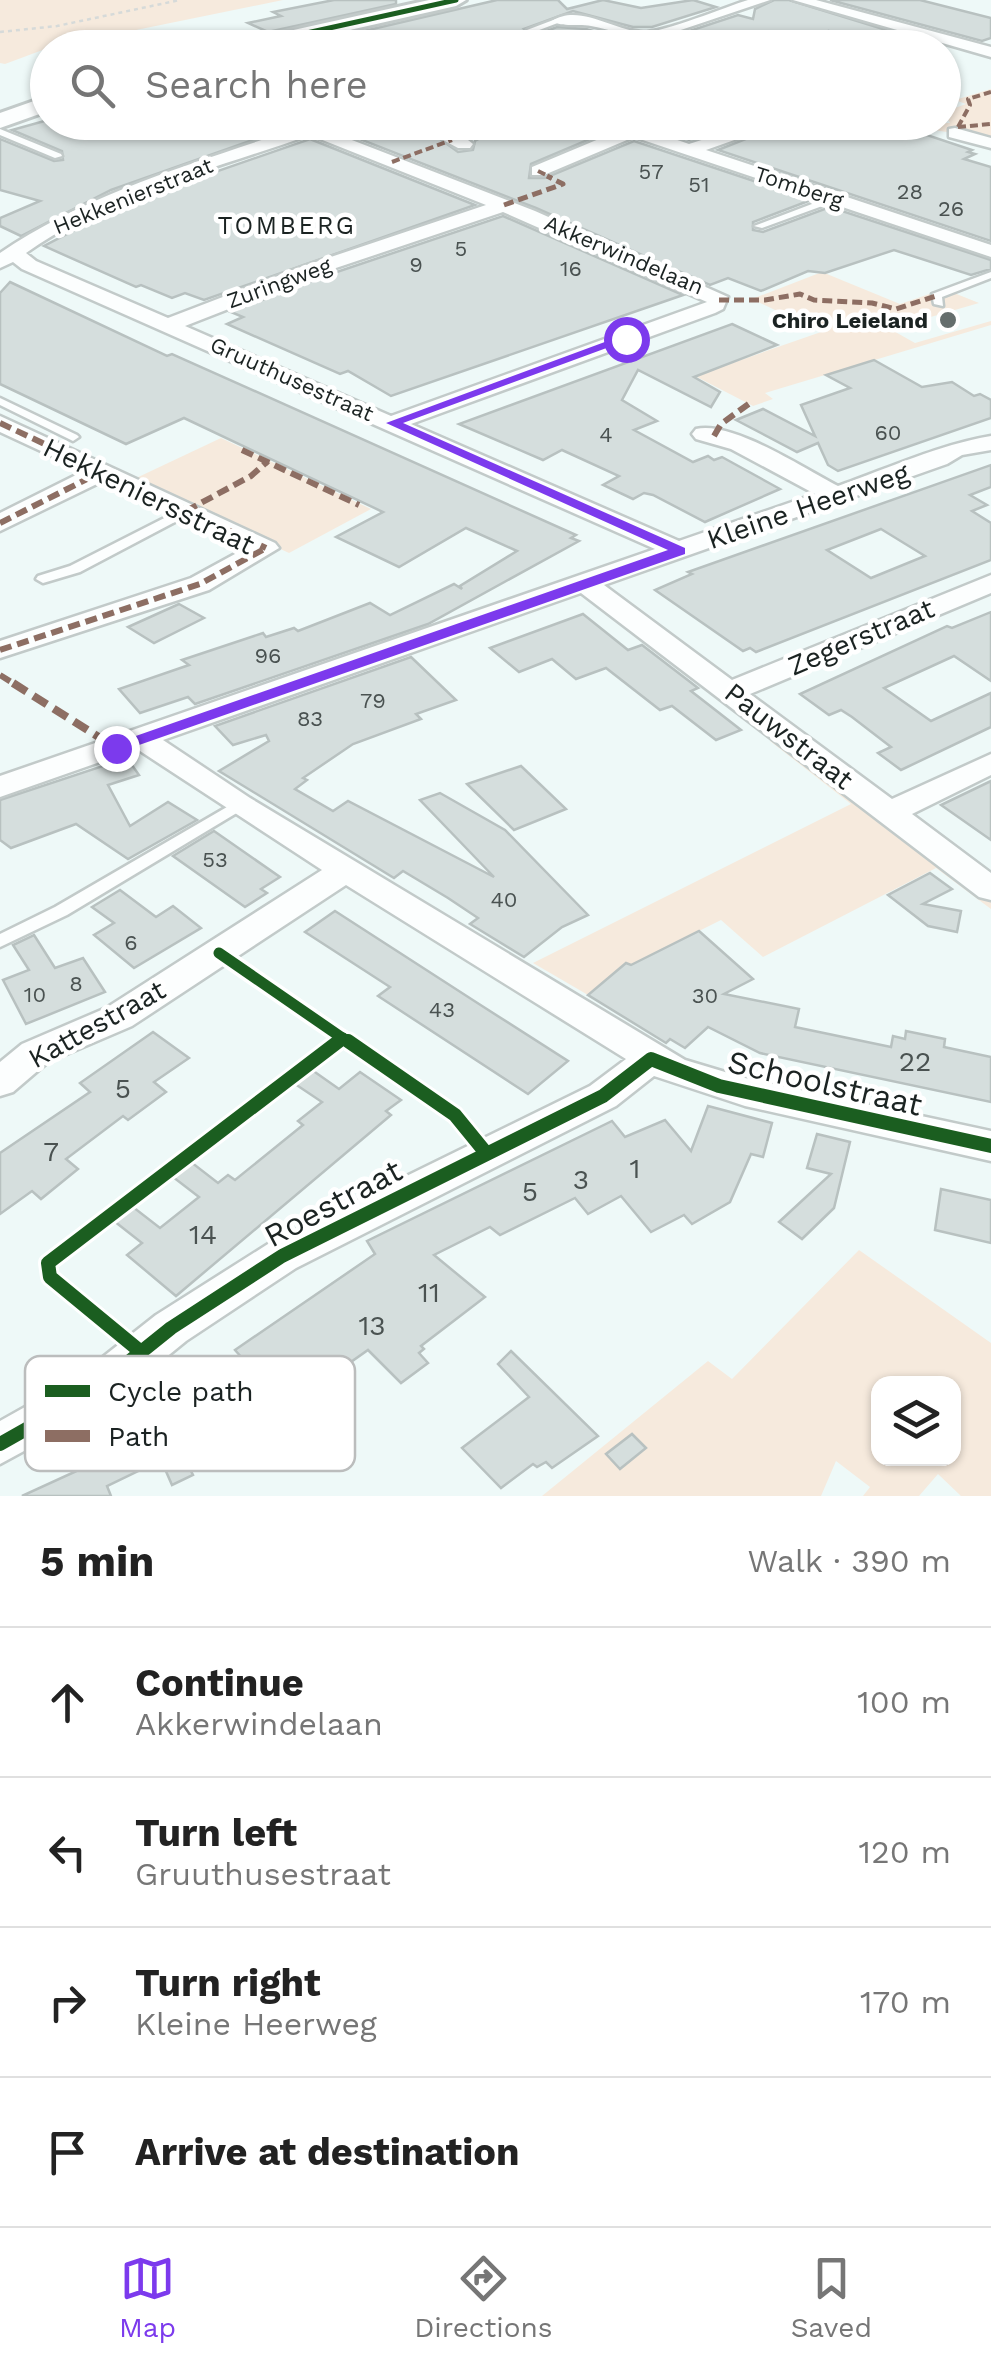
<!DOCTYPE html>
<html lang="en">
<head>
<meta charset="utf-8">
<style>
	body { margin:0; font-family:"Work Sans",sans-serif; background:#f2f2f2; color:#222 }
	.controls { position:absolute; right:30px; bottom:30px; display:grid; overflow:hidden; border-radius:20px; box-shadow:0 2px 8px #0004 }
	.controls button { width:90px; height:90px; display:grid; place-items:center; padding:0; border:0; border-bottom:2px solid #e0e0e0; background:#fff; color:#222; font:50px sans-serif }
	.stop { position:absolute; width:30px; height:30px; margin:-22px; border:8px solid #7c3aed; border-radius:50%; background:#fff }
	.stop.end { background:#7c3aed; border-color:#fff; box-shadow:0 2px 10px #0008 }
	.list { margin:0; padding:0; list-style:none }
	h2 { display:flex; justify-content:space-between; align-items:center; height:130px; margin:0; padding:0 40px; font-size:42px }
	h2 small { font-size:32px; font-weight:400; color:#767676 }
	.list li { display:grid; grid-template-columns:65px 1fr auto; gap:30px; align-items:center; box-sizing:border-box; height:150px; padding:0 40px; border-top:2px solid #e0e0e0 }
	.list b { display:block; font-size:38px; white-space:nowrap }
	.list p { margin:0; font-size:32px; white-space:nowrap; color:#767676 }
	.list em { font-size:32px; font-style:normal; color:#767676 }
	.icon { flex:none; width:55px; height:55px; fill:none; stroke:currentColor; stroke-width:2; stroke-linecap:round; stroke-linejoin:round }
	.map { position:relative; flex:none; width:991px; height:1496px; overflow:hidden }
	.search { position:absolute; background:#fff; box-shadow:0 2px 8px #0004; left:30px; right:30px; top:30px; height:110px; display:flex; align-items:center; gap:25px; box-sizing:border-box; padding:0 35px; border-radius:55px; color:#767676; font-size:38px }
	.sheet { height:730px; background:#fff }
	nav { display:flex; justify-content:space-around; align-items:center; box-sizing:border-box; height:140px; border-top:2px solid #e0e0e0; background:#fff; font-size:28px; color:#767676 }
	nav a { display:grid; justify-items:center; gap:5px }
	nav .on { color:#7c3aed }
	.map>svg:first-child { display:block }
	.green { fill:#f6eadd; fill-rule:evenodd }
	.building { fill:#d5dedd; stroke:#b8c1c0; stroke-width:2.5; fill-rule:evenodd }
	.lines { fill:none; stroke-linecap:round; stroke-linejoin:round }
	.lane-casing { stroke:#c2cac9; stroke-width:5 }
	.street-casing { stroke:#c2cac9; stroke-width:5 }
	.secondary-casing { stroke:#c2cac9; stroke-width:6 }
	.path { stroke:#d6dad9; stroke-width:2.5; stroke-dasharray:4 4; stroke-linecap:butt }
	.lane { fill:#fcfefe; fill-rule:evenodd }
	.street { fill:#fcfefe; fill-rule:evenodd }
	.secondary { fill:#fcfefe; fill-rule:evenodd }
	.quiet-far3 { stroke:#8d6e63; stroke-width:4; stroke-dasharray:8 4; stroke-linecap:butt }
	.quiet-far2 { stroke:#8d6e63; stroke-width:5; stroke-dasharray:10 5; stroke-linecap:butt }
	.quiet-far1 { stroke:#8d6e63; stroke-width:6; stroke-dasharray:12 6; stroke-linecap:butt }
	.quiet { stroke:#8d6e63; stroke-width:8; stroke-dasharray:16 8; stroke-linecap:butt }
	.cycleway-far2-casing { stroke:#fff; stroke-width:9 }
	.cycleway-far1-casing { stroke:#fff; stroke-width:18 }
	.cycleway-casing { stroke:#fff; stroke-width:20 }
	.cycleway-far2 { stroke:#1b5e20; stroke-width:5 }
	.cycleway-far1 { stroke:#1b5e20; stroke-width:11 }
	.cycleway { stroke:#1b5e20; stroke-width:14 }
	.route { fill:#7c3aed }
	.poi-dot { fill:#656e6d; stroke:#fff; stroke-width:4 }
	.labels { text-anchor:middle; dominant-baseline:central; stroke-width:9; stroke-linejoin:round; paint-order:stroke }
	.number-label { font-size:22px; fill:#4a5251 }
	.far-street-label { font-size:22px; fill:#1b2322; stroke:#fff }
	.far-poi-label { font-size:22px; font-weight:bold; fill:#1b2322; stroke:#fff; text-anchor:end }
	.far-neighbourhood-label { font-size:25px; letter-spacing:2.5px; fill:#1b2322; stroke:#fff }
	.street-label { font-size:28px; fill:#1b2322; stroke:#fff }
	.near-number-label { font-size:28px; fill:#4a5251 }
	.near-street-label { font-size:32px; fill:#1b2322; stroke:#fff }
	.key { fill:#fff; stroke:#bbbdbd; stroke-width:2.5 }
	.key-label { font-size:28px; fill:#1b2322 }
</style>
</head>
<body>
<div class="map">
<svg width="991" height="1496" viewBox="0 0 991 1496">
	<rect width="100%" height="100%" fill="#eef9f8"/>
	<g class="green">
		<path d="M0,0H283L48,48L5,64L0,63Z"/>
		<path d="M991,89V141C962,132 938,133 910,124L950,123L944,112L966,104L955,100Z"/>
		<path d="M822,272L900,304L944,289L979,303L910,323L893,314L874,320L915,343L991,321V325L765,393L773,399L753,406L695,376L821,332L752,299Z"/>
		<path d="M221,438L371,509L289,553L132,480Z"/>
		<path d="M779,738L991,898V909L936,868L763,957L721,920L631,965L626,963L588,995L533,963L851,804L770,741Z"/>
		<path d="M859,1250L991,1343V1496H961L938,1474L919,1496H863L870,1487L836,1461L821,1496H542L708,1361L732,1379ZM878,1384H954V1458H878Z"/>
	</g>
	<g class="building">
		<path d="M334,0H396V4L268,32L248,23L281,16L273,12Z"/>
		<path d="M497,0H558L567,9L603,0L641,8L693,0L716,7L652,27H633L573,11L524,29L533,36L557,27L586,29L655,48H399L364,31Z"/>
		<path d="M774,0H789L922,41L894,48L829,31L827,48H691L671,37L738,15L753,19L755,9Z"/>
		<path d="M830,0H920L991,18V38L982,41Z"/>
		<path d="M48,120L260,122L281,130L111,190L21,236L0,226V218L40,201L0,190V139L54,161L63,160L62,151L12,130Z"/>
		<path d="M369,122H471L440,139L458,152L473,150L475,141L509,122H595L609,131L531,164L529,178H545L634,141L811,200L753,222V230L763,232L830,207L991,260V269L971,275L894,250L825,273L808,271L761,291L728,278L710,285L536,208L339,131Z"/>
		<path d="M638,122H744L689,140Z"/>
		<path d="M788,122H853L865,124L874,132L894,124L972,150L968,152L975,154L964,159L991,167V241L718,150Z"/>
		<path d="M310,139L475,205L204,300L185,293L172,298L141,285L136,287L44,246L129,202Z"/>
		<path d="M503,216L683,295L391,396L348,371L340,374L227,324L243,317L231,312L319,278Z"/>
		<path d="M10,282L167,356L172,354L576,535L571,538L579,541L428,624L195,704L188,697L140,713L119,689L189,665L182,660L263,633L266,637L294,628L298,631L370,603L390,615L454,584L462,589L460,586L517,551L466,528L399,567L336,537L383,512L184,418L126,444L0,384V293Z"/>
		<path d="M732,324L777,345L694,377L720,392L711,407L638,370L622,400L657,421L634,430L693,462L708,456L714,460L722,457L780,489L705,522L653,495L644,493L633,499L603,485L619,476L562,450L543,460L459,424Z"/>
		<path d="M874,360L922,387L952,382L974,396L980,394L991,400V418L838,471L828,465L818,443L797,452L736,420L763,409L815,436L801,405L850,388L826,375Z"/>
		<path d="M991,465V487L970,495L987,505L972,511L991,523V560L756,652L750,648L743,651L655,590L692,574L688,572ZM881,529L925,556L871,578L827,550Z"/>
		<path d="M179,604L204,618L154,643L128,627Z"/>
		<path d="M991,612V681L954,656L884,688L931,721L991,693V727L901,770L878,753L891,747L852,717L841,710L829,715L800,694L947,626L952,628Z"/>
		<path d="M583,614L628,650L642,645L698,688L691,691L741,730L716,740L672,706L660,710L606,668L576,679L552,659L519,672L490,648Z"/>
		<path d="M411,657L456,700L416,714L421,719L353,744L303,778L307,780L295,789L333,811L348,801L494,877L420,800L440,793L505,830L588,915L562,927L524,957L470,924L478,918L448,898L403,871L394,878L219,771L269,741L266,735L233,745L215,726Z"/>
		<path d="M127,758L139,775L108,785L130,826L168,802L197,820L128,859L76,824L11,848L0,840V800Z"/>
		<path d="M521,766L566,809L514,830L467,784Z"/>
		<path d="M991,781V840L941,805Z"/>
		<path d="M214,831L280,877L261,889L267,893L245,907L173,856Z"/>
		<path d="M930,873L952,889L923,904L961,911L957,932L928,926L888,895Z"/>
		<path d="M120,890L156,917L173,906L201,928L134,968L94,935L114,923L92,907Z"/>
		<path d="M335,911L479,1004L568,1061L528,1094L378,996L390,987L305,932Z"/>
		<path d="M699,931L753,979L724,994L799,1009L795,1027L891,1047L893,1036L905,1039L906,1031L945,1039L944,1047L991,1057V1102L760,1053L708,1027L685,1048L670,1039L666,1043L588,995L626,963L631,965Z"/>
		<path d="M34,935L55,968L83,958L105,992L26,1024L3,980L29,970L13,945Z"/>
		<path d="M153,1032L189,1058L154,1082L166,1092L128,1120L123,1116L66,1159L78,1169L41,1199L32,1191L0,1214V1153L90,1092L80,1083Z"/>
		<path d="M312,1070L339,1089L360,1072L401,1100L386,1111L391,1115L176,1296L127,1255L142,1243L114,1221L133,1207L160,1228L199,1197L173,1177L191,1162L218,1183L228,1175L235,1180L303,1125L298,1121L322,1102L295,1084Z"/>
		<path d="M708,1106L772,1123L763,1157L751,1154L730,1202L692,1224L684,1215L651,1232L621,1196L588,1214L575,1198L500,1235L490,1227L434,1255L485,1297L421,1346L424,1349L419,1353L428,1363L401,1383L368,1350L307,1393L287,1371L266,1385L235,1350L375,1254L367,1241L612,1121L625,1137L665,1120L691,1151Z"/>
		<path d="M817,1134L850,1142L834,1208L802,1239L779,1222L831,1174L807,1168Z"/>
		<path d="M941,1189L991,1200V1243L935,1230Z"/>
		<path d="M511,1351L598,1436L552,1468L546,1462L537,1467L533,1464L501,1488L462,1448L529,1397L498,1364Z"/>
		<path d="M139,1425L155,1463L107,1486L111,1496H22L94,1463L88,1449Z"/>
		<path d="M632,1434L646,1448L620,1469L606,1454Z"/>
		<path d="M177,1444L193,1475L172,1485L158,1453Z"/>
	</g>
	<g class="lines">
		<defs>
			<g id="lane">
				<path d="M556,19L563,21L534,32L527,30Z"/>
				<path d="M0,129L61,154L62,156L55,158L0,135Z"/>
				<path d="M833,196L838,199L836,201L762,228L754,226Z"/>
				<path d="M991,272V278L942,297L943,306L934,304L932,294Z"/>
				<path d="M0,398L77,435L79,437L73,441L69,439L0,405Z"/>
				<path d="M186,507L192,511L190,514L80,572L43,583L36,579L38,576L70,566Z"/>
				<path d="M239,800L245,802L247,805L245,808L67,915L0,947V934L55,907Z"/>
			</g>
			<g id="street">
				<path d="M748,0H770L660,37L688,48C653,48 625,32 591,26C578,23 563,28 552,21C579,3 614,31 643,32C663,33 725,7 748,0Z"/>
				<path d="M793,0H816L991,47V57Z"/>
				<path d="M328,24H338L395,48H373L328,30Z"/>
				<path d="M314,122H333L326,130L535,211L728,297L723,309L715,313L411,424L679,541L815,494L731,449L696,439L692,434L696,429C731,420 805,469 838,486C889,468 938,445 991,436V450L962,455L947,464L604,585L732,680L991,575V593L750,694L892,799L991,754V775L912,814L991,873V900L979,897L581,593L163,740L250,798L685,1060L745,1078L991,1131V1161L745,1106L654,1076L616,1106L296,1268L186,1341L105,1407L0,1464V1421L75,1379L156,1315L268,1244L590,1086L626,1059L346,885L132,1026L48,1062L13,1092L0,1096V1062L22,1044L106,1008L322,870L137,749L0,797V776L655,549L22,269L13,262L0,268V253C93,189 208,160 314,122ZM310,135L486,205L304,266L168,318L36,261L26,253C109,194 215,169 310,135ZM503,212L707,302L391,416L185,326L318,274Z"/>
				<path d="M481,122H505L468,140L473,144L470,148H458L443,140Z"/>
				<path d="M599,122H625L689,144L758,122H785L706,150L991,245V257L634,137L544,175H532V167L618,131Z"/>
				<path d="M955,128L991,138V148L949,137V129Z"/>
				<path d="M0,416L275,543L279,548L209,590L0,658V641L191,578L246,548L103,481L0,531V513L84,471L0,432Z"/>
			</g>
			<g id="secondary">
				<path d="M429,0H466L456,6L270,48H229L239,42Z"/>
				<path d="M48,96V111L0,128V113Z"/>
			</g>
		</defs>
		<use href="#lane" class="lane-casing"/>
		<use href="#street" class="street-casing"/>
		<use href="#secondary" class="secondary-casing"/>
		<path class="path" d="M0,32L57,26L180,0"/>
		<use href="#lane" class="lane"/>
		<use href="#street" class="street"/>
		<use href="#secondary" class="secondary"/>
		<g class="quiet-far3">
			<path d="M958,127L970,105L968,99L991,92"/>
			<path d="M958,127L991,124"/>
			<path d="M392,162L452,140"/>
			<path d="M538,171L552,178"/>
		</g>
		<g class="quiet-far2">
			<path d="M504,205L563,184L547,176"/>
			<path d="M719,300H765L800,294L814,300L872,303L896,309L936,296"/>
		</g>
		<g class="quiet-far1">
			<path d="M0,423L266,548"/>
			<path d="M714,436L721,424L750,403"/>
			<path d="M242,450L359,505"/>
			<path d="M186,511L251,476L268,461"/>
			<path d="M0,523L103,471"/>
			<path d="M0,650L200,584L266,548"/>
			<path d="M0,675L16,685"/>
		</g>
		<path class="quiet" d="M13,683L116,748"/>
		<defs>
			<path id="cycleway-far2" d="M239,48L456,0"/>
			<g id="cycleway-far1">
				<path d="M219,953L351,1044"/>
				<path d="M335,1044L343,1038"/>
			</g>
			<g id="cycleway">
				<path d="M348,1041L455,1115L486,1153"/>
				<path d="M141,1352L50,1277L48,1263L339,1041"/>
				<path d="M0,1444L90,1393L171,1328L282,1256L603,1096L651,1059L719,1086L991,1146"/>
			</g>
		</defs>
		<use href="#cycleway-far2" class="cycleway-far2-casing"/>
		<use href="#cycleway-far1" class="cycleway-far1-casing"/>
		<use href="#cycleway" class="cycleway-casing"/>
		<use href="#cycleway-far2" class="cycleway-far2"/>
		<use href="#cycleway-far1" class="cycleway-far1"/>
		<use href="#cycleway" class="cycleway"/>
	</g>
	<path class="route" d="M621,336L631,339L403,423L685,548V554L122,751H110V745L668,550L386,423Z"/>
	<circle class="poi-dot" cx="948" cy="320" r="10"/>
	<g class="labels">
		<g class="number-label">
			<text x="651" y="171">57</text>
			<text x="699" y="184">51</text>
			<text x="910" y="191">28</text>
			<text x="951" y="208">26</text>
			<text x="461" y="248">5</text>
			<text x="416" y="264">9</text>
			<text x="571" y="268">16</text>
			<text x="888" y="432">60</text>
			<text x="606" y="434">4</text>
			<text x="268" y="655">96</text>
			<text x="373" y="700">79</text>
			<text x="310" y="718">83</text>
			<text x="215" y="859">53</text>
			<text x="504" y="899">40</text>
			<text x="131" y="942">6</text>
			<text x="76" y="983">8</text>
			<text x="35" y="994">10</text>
			<text x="705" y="995">30</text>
			<text x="442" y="1009">43</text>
		</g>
		<g class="far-street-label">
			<text transform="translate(799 187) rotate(18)">Tomberg</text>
			<text transform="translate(133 196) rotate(-22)">Hekkenierstraat</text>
			<text transform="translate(624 255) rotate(23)">Akkerwindelaan</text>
			<text transform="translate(279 283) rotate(-20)">Zuringweg</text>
			<text transform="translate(292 379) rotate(24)">Gruuthusestraat</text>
		</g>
		<g class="far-poi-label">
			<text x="928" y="320">Chiro Leieland</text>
		</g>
		<g class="far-neighbourhood-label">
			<text x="287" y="225">TOMBERG</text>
		</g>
		<g class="street-label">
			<text transform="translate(149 496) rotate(26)">Hekkeniersstraat</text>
			<text transform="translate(808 506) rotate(-19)">Kleine Heerweg</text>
			<text transform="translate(861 637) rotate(-23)">Zegerstraat</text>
			<text transform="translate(789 736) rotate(38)">Pauwstraat</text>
			<text transform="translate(97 1024) rotate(-29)">Kattestraat</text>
		</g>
		<g class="near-number-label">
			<text x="915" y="1061">22</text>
			<text x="123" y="1088">5</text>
			<text x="51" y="1151">7</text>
			<text x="635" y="1168">1</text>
			<text x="581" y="1179">3</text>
			<text x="530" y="1191">5</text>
			<text x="203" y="1234">14</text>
			<text x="429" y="1292">11</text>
			<text x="372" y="1325">13</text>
		</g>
		<g class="near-street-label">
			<text transform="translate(825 1083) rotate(13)">Schoolstraat</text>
			<text transform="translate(333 1203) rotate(-28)">Roestraat</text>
		</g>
	</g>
	<rect x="25" y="1356" width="330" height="115" rx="15" class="key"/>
	<rect x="45" y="1385" width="45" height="12" fill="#1b5e20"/>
	<rect x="45" y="1430" width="45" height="12" fill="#8d6e63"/>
	<g class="key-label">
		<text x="108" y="1401">Cycle path</text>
		<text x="108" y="1446">Path</text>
	</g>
</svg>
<div class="controls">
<button><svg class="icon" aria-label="layers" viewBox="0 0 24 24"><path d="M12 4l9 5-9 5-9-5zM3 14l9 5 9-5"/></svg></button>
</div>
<div class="stop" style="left:626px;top:339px"></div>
<div class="stop end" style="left:116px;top:748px"></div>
<div class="search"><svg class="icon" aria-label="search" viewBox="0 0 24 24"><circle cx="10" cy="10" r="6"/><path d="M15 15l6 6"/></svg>Search here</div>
</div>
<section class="sheet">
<h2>5 min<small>Walk · 390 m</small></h2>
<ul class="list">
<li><svg class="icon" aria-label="ahead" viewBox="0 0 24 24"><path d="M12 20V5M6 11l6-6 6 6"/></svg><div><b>Continue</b><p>Akkerwindelaan</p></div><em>100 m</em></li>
<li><svg class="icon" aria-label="left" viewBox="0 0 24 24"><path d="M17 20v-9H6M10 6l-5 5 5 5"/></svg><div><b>Turn left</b><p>Gruuthusestraat</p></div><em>120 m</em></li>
<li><svg class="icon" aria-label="right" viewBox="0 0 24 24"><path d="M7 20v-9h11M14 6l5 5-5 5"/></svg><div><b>Turn right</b><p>Kleine Heerweg</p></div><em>170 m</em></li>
<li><svg class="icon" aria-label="arrive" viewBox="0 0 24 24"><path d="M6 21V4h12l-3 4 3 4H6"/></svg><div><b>Arrive at destination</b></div></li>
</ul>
</section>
<nav>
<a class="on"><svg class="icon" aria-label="map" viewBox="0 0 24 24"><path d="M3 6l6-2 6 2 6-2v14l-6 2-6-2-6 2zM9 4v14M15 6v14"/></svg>Map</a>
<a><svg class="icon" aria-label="directions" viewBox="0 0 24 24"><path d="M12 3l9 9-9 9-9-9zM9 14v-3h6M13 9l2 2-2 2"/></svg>Directions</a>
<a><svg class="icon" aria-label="saved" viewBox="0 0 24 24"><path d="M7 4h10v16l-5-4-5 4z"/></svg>Saved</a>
</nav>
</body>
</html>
